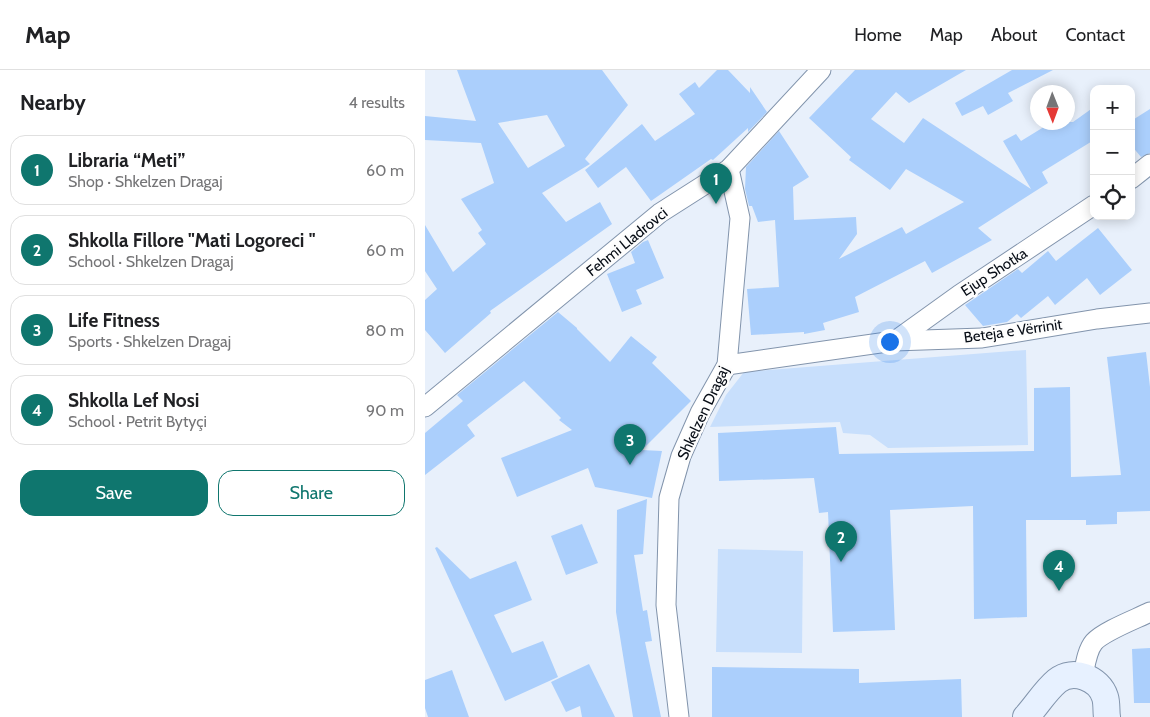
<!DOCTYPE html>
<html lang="en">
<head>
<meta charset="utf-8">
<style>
	body { margin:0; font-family:Cabin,sans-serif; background:#f6f6f6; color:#202124 }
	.controls { position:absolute; right:15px; top:15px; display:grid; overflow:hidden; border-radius:10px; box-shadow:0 2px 12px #0003 }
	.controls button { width:45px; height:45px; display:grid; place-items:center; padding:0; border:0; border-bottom:1px solid #e0e0e0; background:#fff; color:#202124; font:25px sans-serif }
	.compass { position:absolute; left:605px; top:15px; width:45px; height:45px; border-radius:50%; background:#fff; box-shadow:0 2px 12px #0003; rotate:179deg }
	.you { position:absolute; left:464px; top:271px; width:18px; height:18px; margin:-12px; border:4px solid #fff; border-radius:50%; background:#1a73e8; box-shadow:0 0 0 8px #1a73e833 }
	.badge { display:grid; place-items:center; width:32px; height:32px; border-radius:50%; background:#0f766e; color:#fff; font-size:16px; font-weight:700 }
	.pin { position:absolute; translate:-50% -41px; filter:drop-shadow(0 1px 2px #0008) }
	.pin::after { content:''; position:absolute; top:26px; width:18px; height:15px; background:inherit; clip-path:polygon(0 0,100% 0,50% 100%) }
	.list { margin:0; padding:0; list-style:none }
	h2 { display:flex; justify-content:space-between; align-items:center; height:65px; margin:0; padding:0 20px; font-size:21px }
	h2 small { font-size:16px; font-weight:400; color:#757577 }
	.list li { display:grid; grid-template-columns:32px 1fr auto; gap:15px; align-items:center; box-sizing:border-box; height:70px; margin:0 10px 10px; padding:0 10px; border:1px solid #e0e0e0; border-radius:15px }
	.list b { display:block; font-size:19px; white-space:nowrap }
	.list p { margin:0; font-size:16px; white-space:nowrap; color:#757577 }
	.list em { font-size:16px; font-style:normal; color:#757577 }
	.actions { display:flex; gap:10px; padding:15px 20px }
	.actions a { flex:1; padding:11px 0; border:1px solid #0f766e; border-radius:15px; text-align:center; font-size:18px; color:#0f766e }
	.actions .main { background:#0f766e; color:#fff }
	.icon { flex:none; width:28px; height:28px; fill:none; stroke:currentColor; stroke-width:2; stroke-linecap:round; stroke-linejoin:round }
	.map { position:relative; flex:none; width:725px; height:647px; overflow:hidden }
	header { display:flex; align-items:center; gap:30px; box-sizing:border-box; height:70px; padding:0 25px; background:#fff; border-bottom:1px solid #e0e0e0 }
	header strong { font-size:24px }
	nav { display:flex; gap:28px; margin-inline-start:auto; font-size:18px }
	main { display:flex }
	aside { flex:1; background:#fff }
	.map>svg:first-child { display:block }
	.green { fill:#c8dffc }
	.building { fill:#abcffc; fill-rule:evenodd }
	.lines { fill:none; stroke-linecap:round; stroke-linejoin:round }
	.street-casing { stroke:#8294ac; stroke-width:21 }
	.secondary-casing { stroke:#8294ac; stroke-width:28 }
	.street { stroke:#fff; stroke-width:19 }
	.secondary { stroke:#e7f1ff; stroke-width:26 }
	.labels { text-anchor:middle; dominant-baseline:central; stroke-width:5; stroke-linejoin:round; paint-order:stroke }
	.street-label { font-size:15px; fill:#060c15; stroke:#fdfdfd }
</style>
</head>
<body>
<header>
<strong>Map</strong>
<nav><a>Home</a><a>Map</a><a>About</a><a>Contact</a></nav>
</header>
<main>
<aside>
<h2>Nearby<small>4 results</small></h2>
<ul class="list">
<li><span class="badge">1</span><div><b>Libraria “Meti”</b><p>Shop · Shkelzen Dragaj</p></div><em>60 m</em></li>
<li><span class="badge">2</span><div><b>Shkolla Fillore &quot;Mati Logoreci &quot;</b><p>School · Shkelzen Dragaj</p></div><em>60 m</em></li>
<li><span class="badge">3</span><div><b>Life Fitness</b><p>Sports · Shkelzen Dragaj</p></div><em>80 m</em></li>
<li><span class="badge">4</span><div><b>Shkolla Lef Nosi</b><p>School · Petrit Bytyçi</p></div><em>90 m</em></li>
</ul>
<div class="actions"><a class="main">Save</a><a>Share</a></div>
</aside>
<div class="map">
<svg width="725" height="647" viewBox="0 0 725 647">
	<rect width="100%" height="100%" fill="#e8f0fb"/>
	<g class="green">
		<path d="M601,280L603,375L463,378L445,365L418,363L415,352L285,357L301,325L319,302Z"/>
		<path d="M293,479L378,481L377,583L291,582Z"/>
	</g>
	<g class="building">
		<path d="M32,0H177L203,35L160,89L165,94L117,123L141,152L175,132L187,154L65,241L66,243L20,283L0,260V230L12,219L0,201V155L28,202L61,174L53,163L57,160L36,129L69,113L56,73L0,70V46L51,51ZM122,45L140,76L103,98L73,53Z"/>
		<path d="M292,0H303L325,23V17L342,42L323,62V58L288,90L286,89L226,131L201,97L173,118L160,100L217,54L230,71L270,44L254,24L270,12L274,18Z"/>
		<path d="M430,0H541L484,33L471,22L446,49L479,73L498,48L606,119L578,71L591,64L596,71L627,52H648L669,37V70L617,102L623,113L553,158L567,170L507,203L500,191L430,227L434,242L398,253L400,260L379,264V262L326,265L322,219L354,217L350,150L333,152L327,136H324L320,119L321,97L354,61L384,107L368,117L369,150L431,147L432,164L414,189L477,157L481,164L539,132L481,99L465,120L424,90L426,87L384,48Z"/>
		<path d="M587,0H628L583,23L588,31L563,45L558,36L537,46L530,33Z"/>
		<path d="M725,39V83L716,87L706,75V51Z"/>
		<path d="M673,158L707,200L675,225L662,208L630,235L623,226L596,248L592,244L582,252L558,256L540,235L593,199L597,203L623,181L631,191Z"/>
		<path d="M223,170L239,208L211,220L217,234L197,242L182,204L210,193L206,182L218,172Z"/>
		<path d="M133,242L152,258V259L185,292L206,266L232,287L227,293L266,331L217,380L237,381L227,428L170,417L163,398L92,427L76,388L147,360L134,350L136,348L99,311L42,355L50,366L0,405V363L38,331L32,325Z"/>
		<path d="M721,282L725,317V441L692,442V454L661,455V450H601L602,547L549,549L548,436L465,440L470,560L408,562L403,442L394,443L389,408L294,411L293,363L411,357L414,384L609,381V318L645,317L646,407L696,405L682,287Z"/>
		<path d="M222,429L218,484L209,485L218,541L222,540L227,571L220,572L236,647H208L191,542L192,440Z"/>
		<path d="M157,454L173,493L141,505L126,466Z"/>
		<path d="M12,477L45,509L91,491L107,530L69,545L87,583L118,571L133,607L80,631L10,478Z"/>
		<path d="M725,578V633H709L707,579Z"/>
		<path d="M164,594L190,647H157L155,636L141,642L126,612Z"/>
		<path d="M287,597L434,599V613L536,609L537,647H287Z"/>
		<path d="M27,600L44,647H3L0,638V610Z"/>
	</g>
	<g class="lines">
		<defs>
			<g id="street">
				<path d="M706,109L725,94"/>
				<path d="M470,271L534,225L669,135"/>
				<path d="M302,295L469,271L557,268L672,249L725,243"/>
				<path d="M0,337L235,143L304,99L396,0"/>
				<path d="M658,606C660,596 662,580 669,572C679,561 711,549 725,542"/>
				<path d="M254,647L241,535L244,428L256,386L275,343L302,295L315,148L304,99"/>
			</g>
			<path id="secondary" d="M601,647C612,635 620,621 632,611C648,598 674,608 680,627C682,633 681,641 682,647"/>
		</defs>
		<use href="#street" class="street-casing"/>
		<use href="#secondary" class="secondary-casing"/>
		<use href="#street" class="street"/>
		<use href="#secondary" class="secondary"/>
	</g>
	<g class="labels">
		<g class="street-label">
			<text transform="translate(202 172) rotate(-39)">Fehmi Lladrovci</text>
			<text transform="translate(569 202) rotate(-33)">Ejup Shotka</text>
			<text transform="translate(588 261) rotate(-8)">Beteja e Vërrinit</text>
			<text transform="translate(278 343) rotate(-65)">Shkelzen Dragaj</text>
		</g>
	</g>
</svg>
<div class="controls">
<button>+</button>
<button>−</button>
<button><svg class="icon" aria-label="locate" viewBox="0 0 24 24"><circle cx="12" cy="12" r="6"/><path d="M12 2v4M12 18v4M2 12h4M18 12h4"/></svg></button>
</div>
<svg class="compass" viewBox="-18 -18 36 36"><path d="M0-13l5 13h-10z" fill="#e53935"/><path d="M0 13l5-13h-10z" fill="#757577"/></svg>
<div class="you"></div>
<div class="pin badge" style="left:291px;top:134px">1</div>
<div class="pin badge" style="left:416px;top:492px">2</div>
<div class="pin badge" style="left:205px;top:395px">3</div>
<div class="pin badge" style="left:634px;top:521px">4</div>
</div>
</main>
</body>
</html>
